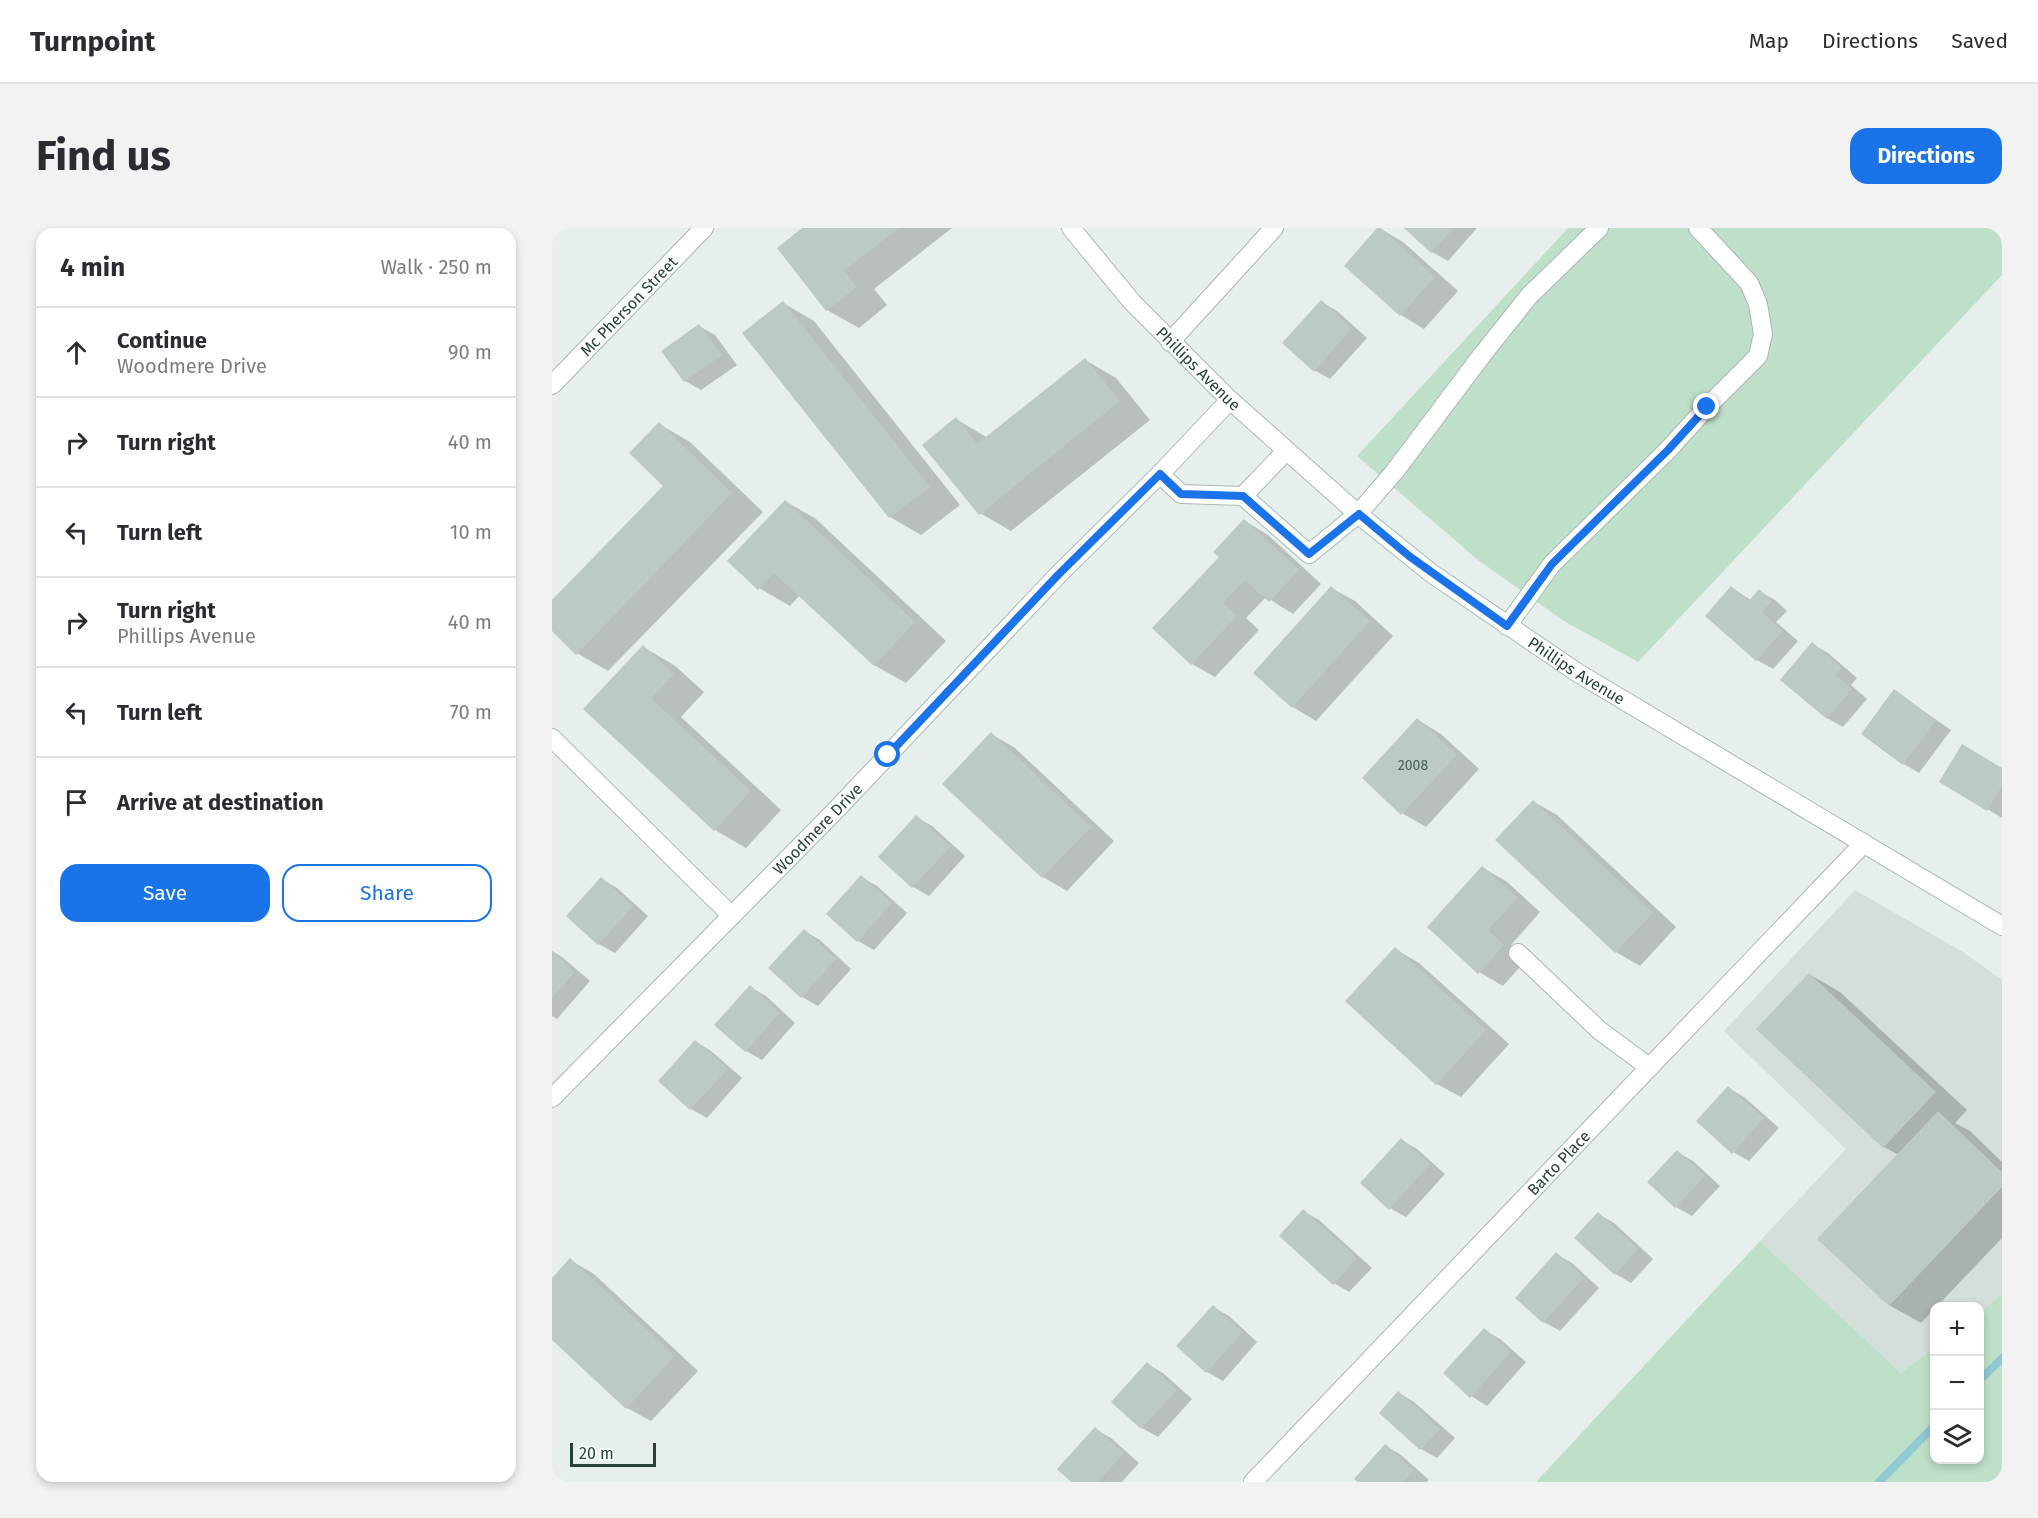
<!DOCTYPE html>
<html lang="en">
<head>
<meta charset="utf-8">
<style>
	body { margin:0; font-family:"Fira Sans",sans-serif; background:#f2f2f3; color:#2b2b33 }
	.controls { position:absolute; right:18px; bottom:18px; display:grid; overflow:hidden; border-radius:12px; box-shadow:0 3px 9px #0003 }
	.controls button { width:54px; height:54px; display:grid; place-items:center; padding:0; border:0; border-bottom:2px solid #e1e1e2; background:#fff; color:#2b2b33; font:30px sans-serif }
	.scale { position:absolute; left:18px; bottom:15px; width:86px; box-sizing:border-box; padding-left:6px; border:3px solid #24423a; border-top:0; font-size:16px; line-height:21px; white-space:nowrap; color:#24423a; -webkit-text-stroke:4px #f7fbf9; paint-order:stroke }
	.stop { position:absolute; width:18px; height:18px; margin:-14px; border:4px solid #1a73e8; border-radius:50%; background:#fff }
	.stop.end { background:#1a73e8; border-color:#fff; box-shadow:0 2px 6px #0008 }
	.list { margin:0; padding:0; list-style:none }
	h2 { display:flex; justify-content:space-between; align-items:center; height:78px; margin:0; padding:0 24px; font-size:26px }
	h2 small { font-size:20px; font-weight:400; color:#7c7c81 }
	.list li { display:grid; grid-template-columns:39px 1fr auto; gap:18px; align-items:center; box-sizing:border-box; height:90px; padding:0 24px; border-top:2px solid #e1e1e2 }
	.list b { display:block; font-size:22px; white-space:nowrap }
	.list p { margin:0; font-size:20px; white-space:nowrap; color:#7c7c81 }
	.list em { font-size:20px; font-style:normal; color:#7c7c81 }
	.actions { display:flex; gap:12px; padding:18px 24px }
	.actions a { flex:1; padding:14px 0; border:2px solid #1a73e8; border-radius:18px; text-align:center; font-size:21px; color:#1a73e8 }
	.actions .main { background:#1a73e8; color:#fff }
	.icon { flex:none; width:33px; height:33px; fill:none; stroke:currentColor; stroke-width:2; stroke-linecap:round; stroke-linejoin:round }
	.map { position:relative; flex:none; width:1450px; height:1254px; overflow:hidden; border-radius:18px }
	header { display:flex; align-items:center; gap:36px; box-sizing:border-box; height:84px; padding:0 30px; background:#fff; border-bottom:2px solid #e1e1e2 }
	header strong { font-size:28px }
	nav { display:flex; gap:33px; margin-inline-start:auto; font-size:21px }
	.intro { display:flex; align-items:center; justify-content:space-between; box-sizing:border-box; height:144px; padding:0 36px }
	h1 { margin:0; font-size:42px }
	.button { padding:15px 27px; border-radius:18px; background:#1a73e8; color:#fff; font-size:21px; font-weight:700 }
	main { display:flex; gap:36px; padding:0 36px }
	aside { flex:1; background:#fff; border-radius:18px; box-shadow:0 3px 9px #0003 }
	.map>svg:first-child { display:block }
	.built { fill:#d4dfda }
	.green { fill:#bfe0c8 }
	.shadow { fill:#0003 }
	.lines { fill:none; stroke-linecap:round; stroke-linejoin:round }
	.stream { stroke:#8ec9d4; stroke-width:8 }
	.building { fill:#bbcac4 }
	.minor-casing { stroke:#a8b8b2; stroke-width:20 }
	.minor { stroke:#fff; stroke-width:18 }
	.route { stroke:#1a73e8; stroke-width:8 }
	.labels { text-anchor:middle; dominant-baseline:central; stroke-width:6; stroke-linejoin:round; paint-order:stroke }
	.number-label { font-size:14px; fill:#4a645c }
	.street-label { font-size:16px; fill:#24423a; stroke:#f7fbf9 }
</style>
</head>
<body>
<header>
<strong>Turnpoint</strong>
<nav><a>Map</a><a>Directions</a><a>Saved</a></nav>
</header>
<div class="intro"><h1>Find us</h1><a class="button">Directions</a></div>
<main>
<aside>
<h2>4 min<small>Walk · 250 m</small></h2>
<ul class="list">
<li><svg class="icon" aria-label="ahead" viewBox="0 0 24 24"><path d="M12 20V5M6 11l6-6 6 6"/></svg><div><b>Continue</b><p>Woodmere Drive</p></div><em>90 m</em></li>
<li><svg class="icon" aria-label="right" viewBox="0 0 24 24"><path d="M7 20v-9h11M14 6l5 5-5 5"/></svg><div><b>Turn right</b></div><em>40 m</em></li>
<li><svg class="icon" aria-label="left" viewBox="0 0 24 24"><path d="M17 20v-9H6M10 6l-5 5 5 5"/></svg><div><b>Turn left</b></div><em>10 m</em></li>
<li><svg class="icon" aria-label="right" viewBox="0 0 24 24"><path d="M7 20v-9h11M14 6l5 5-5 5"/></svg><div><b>Turn right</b><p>Phillips Avenue</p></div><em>40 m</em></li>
<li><svg class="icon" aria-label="left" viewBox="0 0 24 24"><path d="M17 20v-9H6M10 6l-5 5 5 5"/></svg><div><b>Turn left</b></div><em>70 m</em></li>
<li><svg class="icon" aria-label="arrive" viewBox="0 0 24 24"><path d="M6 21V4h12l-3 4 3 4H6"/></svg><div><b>Arrive at destination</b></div></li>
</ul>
<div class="actions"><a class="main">Save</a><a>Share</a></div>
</aside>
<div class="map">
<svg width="1450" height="1254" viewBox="0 0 1450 1254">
	<rect width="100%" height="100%" fill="#e6efeb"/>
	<path class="built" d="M1303,662L1411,724L1450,752V1066L1428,1084V1078H1382V1119L1349,1145L1208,1013L1294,921L1172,803Z"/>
	<g class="green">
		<path d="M1016,0H1450V47L1086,434L1012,393L926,332L805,228Z"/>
		<path d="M1208,1013L1349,1145L1382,1119V1232H1428V1084L1450,1066V1254H984Z"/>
	</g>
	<g class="shadow">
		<path d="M252,0H400L322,61L335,77L307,100L275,82L227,20Z"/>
		<path d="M827,0L851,14L906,63L872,101L849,87Z"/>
		<path d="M854,0H925L896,33L880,24Z"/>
		<path d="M769,74L785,83L815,110L778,151L762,142Z"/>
		<path d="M231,75L262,93L408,277L369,307L338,289L192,105Z"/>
		<path d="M147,98L163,107L185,137L149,162L133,153Z"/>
		<path d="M533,132L564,150L598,192L459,303L428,285L404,191L436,210Z"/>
		<path d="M107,196L138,214L211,284L56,443L25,425L0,401V374L113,258Z"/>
		<path d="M233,273L264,291L394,413L354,455L322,437L248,367L238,378L207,360Z"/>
		<path d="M693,293L716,307L769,356L741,386L714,369L694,390L707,402L663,449L640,436L669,329Z"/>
		<path d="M779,360L803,373L841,408L764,493L741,479Z"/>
		<path d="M1180,360L1199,372L1207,363L1223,372L1235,383L1224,394L1246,413L1221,441L1205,432Z"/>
		<path d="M1260,416L1276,425L1305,450L1299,457L1315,471L1291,499L1275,490Z"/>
		<path d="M91,419L122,437L152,464L129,489L229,582L194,620L163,602L33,481Z"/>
		<path d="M1342,463L1399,502L1367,545L1352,536Z"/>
		<path d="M866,492L889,506L927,541L874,599L850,585Z"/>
		<path d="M439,506L463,520L562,613L515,663L491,649L392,556Z"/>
		<path d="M1411,518L1450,541V590L1389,553Z"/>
		<path d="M982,574L1005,587L1124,699L1088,738L1064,724L945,612Z"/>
		<path d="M364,589L380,598L413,628L377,668L361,659L328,629Z"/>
		<path d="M931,640L954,653L988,684L959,717L975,731L951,758L927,744Z"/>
		<path d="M309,649L325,658L355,685L322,722L306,713Z"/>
		<path d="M49,651L65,660L96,688L63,725L47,716Z"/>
		<path d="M252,703L268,712L299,741L266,778L250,769Z"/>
		<path d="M843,721L867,735L957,816L909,869L885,856Z"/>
		<path d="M0,723L10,729L38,753L5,791L0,788Z"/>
		<path d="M1257,746L1288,764L1415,882L1403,895L1418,903L1450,934V1010L1369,1095L1337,1077L1347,927L1332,919L1206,801Z"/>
		<path d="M198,759L214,768L243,795L210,832L194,823L164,796Z"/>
		<path d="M144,814L159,823L190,850L155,890L139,881L108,853Z"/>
		<path d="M1176,860L1192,869L1227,900L1197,933L1181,924Z"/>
		<path d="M849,912L865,921L893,946L854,989L838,980Z"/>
		<path d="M1125,924L1141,933L1168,958L1140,988L1124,979L1097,954Z"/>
		<path d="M751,983L767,992L820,1040L797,1064L782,1055Z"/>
		<path d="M1046,986L1062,995L1101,1031L1079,1055L1064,1046Z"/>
		<path d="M1004,1026L1020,1035L1047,1060L1008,1103L992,1094L965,1069Z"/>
		<path d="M18,1032L42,1046L146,1143L99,1193L75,1180L0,1110V1052Z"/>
		<path d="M661,1079L677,1088L705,1114L671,1153L655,1144Z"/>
		<path d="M932,1102L948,1111L974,1134L935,1178L919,1168Z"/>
		<path d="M595,1136L611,1145L640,1171L606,1209L590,1200L561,1174Z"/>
		<path d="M847,1165L862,1174L903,1210L885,1230L869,1221L829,1185Z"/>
		<path d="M543,1201L559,1210L587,1235L570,1254H521Z"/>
		<path d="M834,1218L849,1227L877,1252L874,1254H808Z"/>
	</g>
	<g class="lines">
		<g class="stream">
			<path d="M1428,1152L1450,1130"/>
			<path d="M1327,1254L1382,1198"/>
		</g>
	</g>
	<g class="building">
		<path d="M250,0H347L292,43L305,59L274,83L225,20Z"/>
		<path d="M825,0H829L883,49L848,88L792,38Z"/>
		<path d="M852,0H902L879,25Z"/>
		<path d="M769,72L800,100L762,144L730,115Z"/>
		<path d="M231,73L378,259L337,290L190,105Z"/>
		<path d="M147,96L170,127L132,154L109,123Z"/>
		<path d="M533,130L568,173L427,287L370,217L404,189L425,216Z"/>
		<path d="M107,194L180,265L24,427L0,403V372L111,258L77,225Z"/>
		<path d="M233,272L363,394L322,438L222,345L206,362L175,333Z"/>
		<path d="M692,291L747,342L717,374L693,352L671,375L685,388L639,437L600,400L667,329L661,324Z"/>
		<path d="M779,358L818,393L740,480L701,445Z"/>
		<path d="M1179,358L1197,373L1207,361L1220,373L1210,384L1231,403L1204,433L1153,388Z"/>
		<path d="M1260,414L1290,440L1284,447L1300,461L1275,491L1228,452Z"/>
		<path d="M91,417L122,446L99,470L199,563L162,603L31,481Z"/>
		<path d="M1342,461L1384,492L1351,537L1309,506Z"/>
		<path d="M865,490L905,527L849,587L810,550Z"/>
		<path d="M439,504L539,599L490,650L390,556Z"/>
		<path d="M1410,516L1450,540V558L1435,583L1387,554Z"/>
		<path d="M981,572L1101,685L1063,725L943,612Z"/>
		<path d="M364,587L399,618L360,660L326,629Z"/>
		<path d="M930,638L966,670L936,702L952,717L926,746L875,699Z"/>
		<path d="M309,647L340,675L305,714L274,686Z"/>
		<path d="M49,649L81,678L46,717L14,688Z"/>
		<path d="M252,701L284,731L249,770L216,740Z"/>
		<path d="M843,719L934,802L884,857L793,773Z"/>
		<path d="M0,723L23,744L0,770Z"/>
		<path d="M1257,745L1384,864L1331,920L1204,801Z"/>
		<path d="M198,757L228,785L193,824L162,797Z"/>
		<path d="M143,812L176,841L138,882L106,853Z"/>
		<path d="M1176,858L1212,890L1180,926L1144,893Z"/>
		<path d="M1386,883L1450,944V959L1337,1078L1265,1011Z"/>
		<path d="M849,910L878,936L837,982L808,955Z"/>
		<path d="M1125,922L1153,948L1123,980L1095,954Z"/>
		<path d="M751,981L805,1030L781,1057L727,1008Z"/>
		<path d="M1046,984L1086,1021L1063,1047L1022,1010Z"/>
		<path d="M1004,1024L1032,1050L991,1095L963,1070Z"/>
		<path d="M18,1030L123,1128L74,1181L0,1112V1050Z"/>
		<path d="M661,1077L691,1104L654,1145L624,1118Z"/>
		<path d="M932,1100L959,1124L918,1170L891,1145Z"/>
		<path d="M595,1134L625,1162L589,1201L559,1174Z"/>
		<path d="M846,1163L888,1201L868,1222L827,1185Z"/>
		<path d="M543,1199L572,1225L546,1254H519L505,1241Z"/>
		<path d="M833,1216L862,1242L851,1254H806L802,1251Z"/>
	</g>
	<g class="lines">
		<defs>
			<g id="minor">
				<path id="s1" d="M519,0L580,74L678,172L806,286L879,345L1026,445L1450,698"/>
				<path d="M618,114L722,0"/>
				<path id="s2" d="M0,157L152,0"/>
				<path d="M608,246L629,266L691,268L757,326L806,286L843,243L930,127L977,68L1047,0"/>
				<path d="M691,268L734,223"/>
				<path d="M955,398L1000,336L1116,222L1155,179L1206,128L1211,106L1206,76L1197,55L1146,0"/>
				<path d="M0,510L180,688"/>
				<path d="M966,725L1047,802L1097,839"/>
				<path id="s3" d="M0,870L284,582L506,347L608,246L678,172"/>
				<path id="s4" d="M701,1254L1312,615"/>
			</g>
		</defs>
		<use href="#minor" class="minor-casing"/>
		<use href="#minor" class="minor"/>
	</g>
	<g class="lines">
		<path class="route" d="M336,527L506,347L608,246L629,266L691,268L757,326L807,286L857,328L955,398L1000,336L1116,222L1155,179"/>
	</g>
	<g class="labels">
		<g class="number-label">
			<text x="861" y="537">2008</text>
		</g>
		<g class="street-label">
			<text stroke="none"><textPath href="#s2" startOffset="110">Mc Pherson Street</textPath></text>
			<text stroke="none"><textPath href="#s1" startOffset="190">Phillips Avenue</textPath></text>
			<text stroke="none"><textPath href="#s1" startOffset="675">Phillips Avenue</textPath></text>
			<text stroke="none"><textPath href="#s3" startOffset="378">Woodmere Drive</textPath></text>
			<text stroke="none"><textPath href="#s4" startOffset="442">Barto Place</textPath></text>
		</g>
	</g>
</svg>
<div class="controls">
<button>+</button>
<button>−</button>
<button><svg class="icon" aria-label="layers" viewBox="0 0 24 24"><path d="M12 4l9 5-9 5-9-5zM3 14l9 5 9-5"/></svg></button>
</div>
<div class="scale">20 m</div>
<div class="stop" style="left:336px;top:527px"></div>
<div class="stop end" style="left:1155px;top:179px"></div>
</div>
</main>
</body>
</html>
